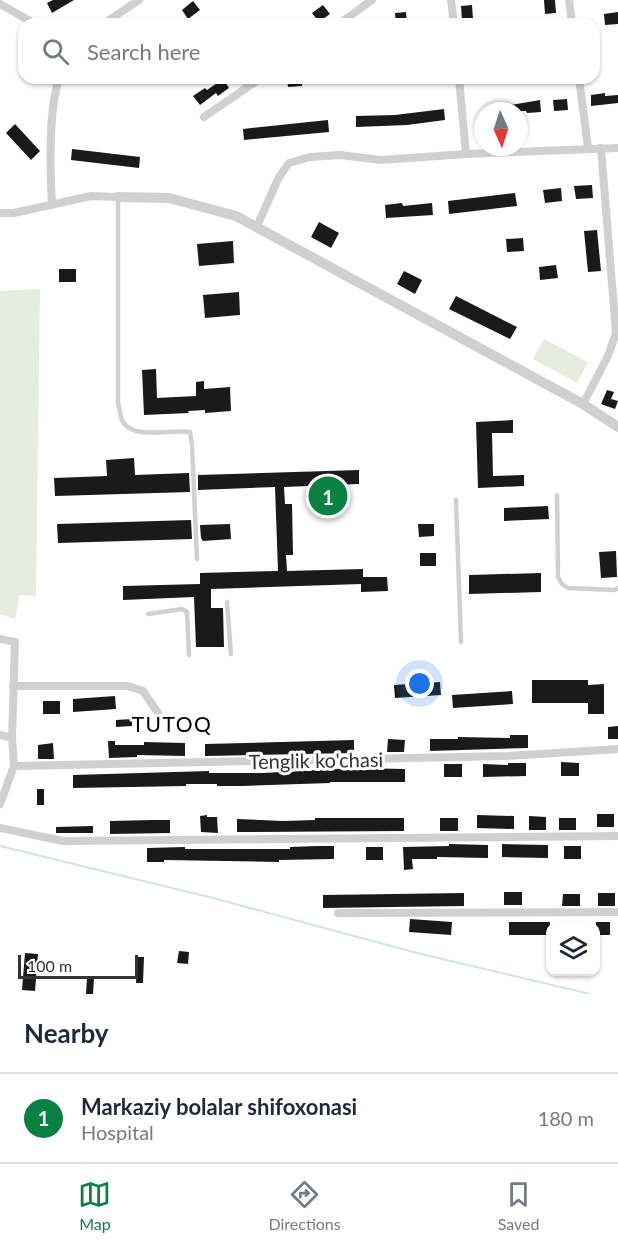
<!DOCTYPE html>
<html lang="en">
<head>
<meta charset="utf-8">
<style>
	body { margin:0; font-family:Lato,sans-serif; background:#f6f6f7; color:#1f2937 }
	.controls { position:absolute; right:18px; bottom:18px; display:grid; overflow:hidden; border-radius:12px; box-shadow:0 2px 4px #0004 }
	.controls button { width:54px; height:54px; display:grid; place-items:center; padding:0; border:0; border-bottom:2px solid #e0e1e3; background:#fff; color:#1f2937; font:30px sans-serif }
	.compass { position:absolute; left:474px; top:102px; width:54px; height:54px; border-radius:50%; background:#fff; box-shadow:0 2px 4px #0004; rotate:177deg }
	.scale { position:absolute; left:18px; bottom:15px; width:120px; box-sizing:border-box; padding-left:6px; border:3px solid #333; border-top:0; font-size:16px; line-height:21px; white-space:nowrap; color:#333; -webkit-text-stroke:4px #fff; paint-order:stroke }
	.you { position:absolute; left:420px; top:684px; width:21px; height:21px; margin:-15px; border:4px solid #fff; border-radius:50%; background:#1a73e8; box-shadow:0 0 0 9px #1a73e833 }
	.badge { display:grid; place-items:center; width:39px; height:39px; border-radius:50%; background:#0b8043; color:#fff; font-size:20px; font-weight:700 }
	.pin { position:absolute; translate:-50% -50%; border:3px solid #fff; box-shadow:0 2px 6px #0006 }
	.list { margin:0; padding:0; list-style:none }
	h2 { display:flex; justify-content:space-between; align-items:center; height:78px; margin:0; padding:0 24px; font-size:26px }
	h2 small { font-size:20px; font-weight:400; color:#747a83 }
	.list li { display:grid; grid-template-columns:39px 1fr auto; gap:18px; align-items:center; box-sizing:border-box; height:90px; padding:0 24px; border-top:2px solid #e0e1e3 }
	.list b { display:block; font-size:22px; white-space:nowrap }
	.list p { margin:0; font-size:20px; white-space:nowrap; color:#747a83 }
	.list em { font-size:20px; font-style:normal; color:#747a83 }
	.icon { flex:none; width:33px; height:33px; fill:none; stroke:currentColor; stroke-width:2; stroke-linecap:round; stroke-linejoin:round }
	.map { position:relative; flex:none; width:618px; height:994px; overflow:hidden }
	.search { position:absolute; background:#fff; box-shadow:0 2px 4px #0004; left:18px; right:18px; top:18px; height:66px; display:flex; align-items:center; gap:15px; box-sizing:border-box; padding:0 21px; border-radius:18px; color:#747a83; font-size:22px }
	.sheet { height:168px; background:#fff }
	nav { display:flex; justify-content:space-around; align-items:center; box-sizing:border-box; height:84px; border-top:2px solid #e0e1e3; background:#fff; font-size:16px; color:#747a83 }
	nav a { display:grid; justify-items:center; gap:3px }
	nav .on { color:#0b8043 }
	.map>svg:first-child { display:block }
	.green { fill:#e6ecdf }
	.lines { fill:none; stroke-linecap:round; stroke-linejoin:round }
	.stream { stroke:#cfe2ee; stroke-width:2 }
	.building { fill:#1a1a1a }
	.service { stroke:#d0d0d0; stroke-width:4.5 }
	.minor { stroke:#d0d0d0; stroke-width:8 }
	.tertiary { stroke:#d0d0d0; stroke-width:10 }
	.labels { text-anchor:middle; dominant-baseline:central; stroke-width:6; stroke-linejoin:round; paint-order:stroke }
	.street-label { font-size:20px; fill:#333; stroke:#fff }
	.neighbourhood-label { font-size:21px; letter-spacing:1.5px; fill:#000; stroke:#fff }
</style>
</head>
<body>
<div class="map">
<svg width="618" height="994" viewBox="0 0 618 994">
	<rect width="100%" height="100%" fill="#fff"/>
	<g class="green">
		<path d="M40,289L36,596L20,595L15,619L0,614V291Z"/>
		<path d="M544,339L588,362L577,383L533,359Z"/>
	</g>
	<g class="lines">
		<path class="stream" d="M0,846L213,898L417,953L590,994"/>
	</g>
	<g class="building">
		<path d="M53,0H74L52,13L47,3Z"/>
		<path d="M544,0H555L556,13L545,14Z"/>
		<path d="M193,1L200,10L188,19L182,10Z"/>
		<path d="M323,5L330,14L319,22L312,13Z"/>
		<path d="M472,5L473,19L462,20L461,6Z"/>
		<path d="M406,12L407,24H396L395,13Z"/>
		<path d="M618,12V24L605,25L604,14Z"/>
		<path d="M287,78H302V86L288,87Z"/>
		<path d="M223,79L229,88L218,96L216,93L200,105L193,96L205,88L207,90Z"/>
		<path d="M605,93V96L618,95V103L591,106V95Z"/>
		<path d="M567,99L568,110L554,111L553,100Z"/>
		<path d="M540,100L541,112L527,113L526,111H500V107Z"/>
		<path d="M444,109L445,120L407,125L356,127V116L395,115Z"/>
		<path d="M328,120L329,132L244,140L243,129Z"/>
		<path d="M15,124L40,151L31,160L6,133Z"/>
		<path d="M72,149L140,157L139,168L71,160Z"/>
		<path d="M592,185L593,198L576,199L574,186Z"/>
		<path d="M561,188L562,201L545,203L543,190Z"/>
		<path d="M515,193L517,206L449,214L448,201Z"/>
		<path d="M402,203L403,206L432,203L433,215L386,218L385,205Z"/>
		<path d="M319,222L339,233L331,248L311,237Z"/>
		<path d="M597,230L601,271L588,272L584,231Z"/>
		<path d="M523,238L524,251L507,252L506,239Z"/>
		<path d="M233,241L234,263L199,266L197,244Z"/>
		<path d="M556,265L558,278L540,280L539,267Z"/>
		<rect x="59" y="269" width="17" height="13"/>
		<path d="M404,271L422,280L415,294L397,284Z"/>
		<path d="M239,292L240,315L205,318L203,295Z"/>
		<path d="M456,296L517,327L510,339L449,309Z"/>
		<path d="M156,369L157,398L196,396V382L204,381V389L230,387L231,411L205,413V410L188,411L189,413L144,415L142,370Z"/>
		<path d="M607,390L614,392L611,399L618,401L615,409L601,404Z"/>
		<path d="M513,420V433H492L493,476L524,475V486L478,488L476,422Z"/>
		<path d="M134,458L135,475L189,473L190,492L55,496L54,478L107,476L106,460Z"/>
		<path d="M359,470V484L284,487L285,504H292L293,555H286L287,571L363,569V577H387L388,591L361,592V584L211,589V608H223L224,647H196L194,597L123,600V586L200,584V573L278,571L275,487L198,490V475Z"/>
		<path d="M548,506L549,519L504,521V508Z"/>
		<path d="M191,520L192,539L58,543L57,524Z"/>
		<path d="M230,524L231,539L203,541L201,538L200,525Z"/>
		<path d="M418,524H434V536L419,537Z"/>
		<path d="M616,551L617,577L601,578L599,552Z"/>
		<rect x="420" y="553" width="16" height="13"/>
		<path d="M541,573V592L469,594V575Z"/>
		<path d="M532,680H588V685L604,684V714H588V703H532Z"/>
		<path d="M440,682L441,695L395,698L394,685Z"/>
		<path d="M512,691L513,704L453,708L452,695Z"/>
		<path d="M115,696L116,709L73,712V699Z"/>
		<rect x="43" y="701" width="17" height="13"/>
		<path d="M132,719V726L116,727V720Z"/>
		<path d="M618,726V739H608V727Z"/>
		<path d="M510,735H528V748L430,751V739H458V737L510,738Z"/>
		<path d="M388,739L405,740L404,752H387Z"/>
		<path d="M354,740V753L205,756V744Z"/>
		<path d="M108,741H115V745H144V742L185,743V756L137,755V757L109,758Z"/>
		<path d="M53,743L54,759H38V745Z"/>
		<path d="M561,762L579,763V776H561Z"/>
		<path d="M508,763H526V776L483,777V764L508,765Z"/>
		<rect x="444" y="764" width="18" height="13"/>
		<path d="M353,768L405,769V782H330V783L242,786H217V784H186V786L73,788V775L209,771V773H263Z"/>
		<rect x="37" y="789" width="7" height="16"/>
		<rect x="597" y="814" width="17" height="13"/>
		<path d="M207,815V817H217L218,833L201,832L200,816Z"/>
		<path d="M477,815L514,816V829L477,828Z"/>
		<path d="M529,816L546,817V830H529Z"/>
		<path d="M315,818H404V831L237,832V819L283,821L315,820Z"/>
		<rect x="440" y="818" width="18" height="13"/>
		<rect x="559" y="818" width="17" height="12"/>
		<path d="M152,820H170V833L110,834V821Z"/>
		<path d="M93,826V833H56V827Z"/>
		<path d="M449,844L488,845V858L437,857V859H412L413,869L404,870L403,847L449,846Z"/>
		<path d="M502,844L548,845V858L502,857Z"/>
		<path d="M317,846H334V859L279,860V862L164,860V862H147V848L185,847V849H290V847Z"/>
		<rect x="564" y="846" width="17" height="13"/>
		<rect x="366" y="847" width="17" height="13"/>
		<rect x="504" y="892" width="18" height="13"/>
		<path d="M464,893V906L323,908V895Z"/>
		<rect x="598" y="893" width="17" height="13"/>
		<path d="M563,894H580V906H562Z"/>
		<path d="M410,919L452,922L451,935L409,932Z"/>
		<rect x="509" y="922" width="41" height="13"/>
		<rect x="596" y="922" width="14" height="13"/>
		<path d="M179,951L189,952L188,964L177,963Z"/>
		<path d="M25,953L38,954L35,991L22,990Z"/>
		<path d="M137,957H144L143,983H136Z"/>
		<path d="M87,978H94L93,994H86Z"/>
	</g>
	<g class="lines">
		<g class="service">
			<path d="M118,197V403C120,409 120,417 123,422C134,440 171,429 190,432L192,445L197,559"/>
			<path d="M557,495L558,577L562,584L568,588L615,590L618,588"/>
			<path d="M456,500L461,642"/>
			<path d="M227,602L231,654"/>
			<path d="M148,614L182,609L187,612L189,655"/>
		</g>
		<g class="minor">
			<path d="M451,0L454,24"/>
			<path d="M569,0L572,24"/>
			<path d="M0,4L35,24"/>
			<path d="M103,24L139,0"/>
			<path d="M339,24L372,0"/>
			<path d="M459,78L466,154L618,148"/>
			<path d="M579,78L588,148"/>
			<path d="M204,117L261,78"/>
			<path d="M52,205C50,168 48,113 59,78"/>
			<path d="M0,213H14L91,196L118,197"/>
			<path d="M257,226L279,177L289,163L310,157L340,155L381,160L466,154"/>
			<path d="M583,404L608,356L616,333L601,148"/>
			<path d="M0,639L15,642L12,738L14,766L0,804"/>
			<path d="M13,686H128L143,691L158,713"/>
			<path d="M0,735L12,738"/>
			<path d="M14,766L507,756L618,749"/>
			<path d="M0,828L63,841L618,836"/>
			<path d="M338,913L618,912"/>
		</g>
		<path class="tertiary" d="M118,197L169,198L236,216L583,404L618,427"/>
	</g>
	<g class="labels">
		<g class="street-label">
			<text transform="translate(316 760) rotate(-1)">Tenglik ko'chasi</text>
		</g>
		<g class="neighbourhood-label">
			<text x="172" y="723">TUTOQ</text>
		</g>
	</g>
</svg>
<div class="controls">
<button><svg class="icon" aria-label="layers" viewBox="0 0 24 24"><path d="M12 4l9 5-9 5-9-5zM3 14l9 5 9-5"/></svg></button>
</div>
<svg class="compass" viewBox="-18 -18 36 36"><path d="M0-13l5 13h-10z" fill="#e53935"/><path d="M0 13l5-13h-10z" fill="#747a83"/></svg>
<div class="scale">100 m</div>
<div class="you"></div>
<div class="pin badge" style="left:328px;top:496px">1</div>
<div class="search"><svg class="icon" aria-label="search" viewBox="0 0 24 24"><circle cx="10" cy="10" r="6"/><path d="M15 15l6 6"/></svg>Search here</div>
</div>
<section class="sheet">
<h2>Nearby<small></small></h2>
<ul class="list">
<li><span class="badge">1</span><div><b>Markaziy bolalar shifoxonasi</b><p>Hospital</p></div><em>180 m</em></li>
</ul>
</section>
<nav>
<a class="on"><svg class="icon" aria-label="map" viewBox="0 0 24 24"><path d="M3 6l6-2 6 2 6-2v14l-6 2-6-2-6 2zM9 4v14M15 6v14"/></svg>Map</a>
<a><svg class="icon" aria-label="directions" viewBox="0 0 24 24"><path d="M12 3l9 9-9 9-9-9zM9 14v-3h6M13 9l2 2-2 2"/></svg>Directions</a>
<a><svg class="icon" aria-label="saved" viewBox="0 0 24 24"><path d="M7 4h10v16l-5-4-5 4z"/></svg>Saved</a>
</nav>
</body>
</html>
